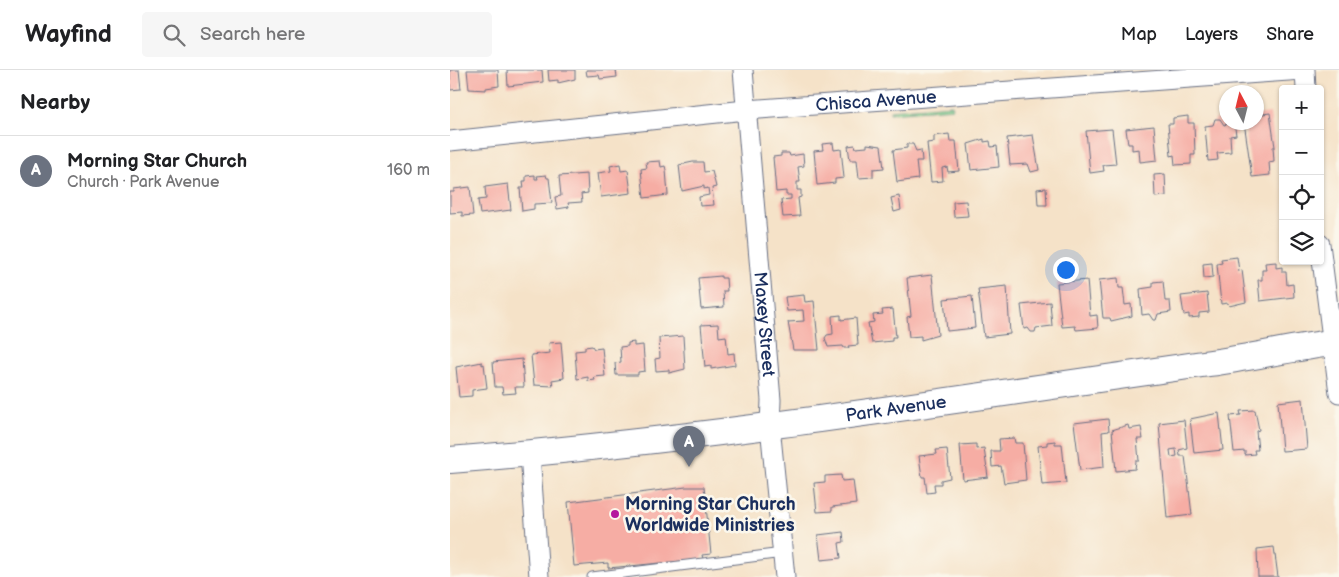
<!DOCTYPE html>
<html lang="en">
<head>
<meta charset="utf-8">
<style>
	body { margin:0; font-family:"Balsamiq Sans",sans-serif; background:#f6f6f6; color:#202124 }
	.controls { position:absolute; right:15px; top:15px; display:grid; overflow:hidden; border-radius:5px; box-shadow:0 1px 4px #0004 }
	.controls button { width:45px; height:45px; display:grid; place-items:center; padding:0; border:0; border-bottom:1px solid #e0e0e0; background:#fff; color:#202124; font:25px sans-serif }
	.compass { position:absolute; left:769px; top:15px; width:45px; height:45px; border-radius:50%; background:#fff; box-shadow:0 1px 4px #0004; rotate:353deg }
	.you { position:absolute; left:615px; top:199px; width:18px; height:18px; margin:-12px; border:4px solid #fff; border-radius:50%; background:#1a73e8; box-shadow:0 0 0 8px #1a73e833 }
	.badge { display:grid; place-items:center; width:32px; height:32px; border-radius:50%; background:#b5179e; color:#fff; font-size:16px; font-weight:700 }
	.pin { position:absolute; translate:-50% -41px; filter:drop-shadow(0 1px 2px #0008) }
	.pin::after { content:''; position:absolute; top:26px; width:18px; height:15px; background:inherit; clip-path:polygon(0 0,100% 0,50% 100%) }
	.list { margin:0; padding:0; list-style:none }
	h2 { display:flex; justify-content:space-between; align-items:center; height:65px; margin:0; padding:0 20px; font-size:21px }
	h2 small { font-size:16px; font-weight:400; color:#757577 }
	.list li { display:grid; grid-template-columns:32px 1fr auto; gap:15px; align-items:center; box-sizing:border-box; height:70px; padding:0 20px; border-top:1px solid #e0e0e0 }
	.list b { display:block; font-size:19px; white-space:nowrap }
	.list p { margin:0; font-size:16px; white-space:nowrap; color:#757577 }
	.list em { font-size:16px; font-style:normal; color:#757577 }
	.icon { flex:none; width:28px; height:28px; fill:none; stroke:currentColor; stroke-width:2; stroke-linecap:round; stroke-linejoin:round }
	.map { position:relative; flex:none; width:889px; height:507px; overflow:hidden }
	header { display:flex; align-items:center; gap:30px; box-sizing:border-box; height:70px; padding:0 25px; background:#fff; border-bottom:1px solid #e0e0e0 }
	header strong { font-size:24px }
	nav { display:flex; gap:28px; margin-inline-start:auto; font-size:18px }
	.search { width:350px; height:45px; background:#f6f6f6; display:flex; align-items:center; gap:12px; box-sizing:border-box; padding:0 18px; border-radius:5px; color:#757577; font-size:19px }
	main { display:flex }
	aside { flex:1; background:#fff }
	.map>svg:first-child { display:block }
	.green { fill:#90d995; stroke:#56847a }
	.building { fill:#f6ada4; fill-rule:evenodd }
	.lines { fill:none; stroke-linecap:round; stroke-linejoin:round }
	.service-casing { stroke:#676e83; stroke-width:11 }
	.minor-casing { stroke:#676e83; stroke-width:21 }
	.secondary-casing { stroke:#676e83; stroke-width:28 }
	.service { stroke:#fff; stroke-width:9 }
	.minor { stroke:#fff; stroke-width:19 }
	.secondary { stroke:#fff; stroke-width:26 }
	.poi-dot { fill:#b5179e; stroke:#fbf7ec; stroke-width:2 }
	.labels { text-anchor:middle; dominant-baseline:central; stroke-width:5; stroke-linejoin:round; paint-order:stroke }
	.street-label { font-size:18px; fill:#1b2f5e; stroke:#fbf7ec }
	.poi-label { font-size:18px; font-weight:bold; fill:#1b2f5e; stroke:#fbf7ec; text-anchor:start }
</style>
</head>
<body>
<header>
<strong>Wayfind</strong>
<div class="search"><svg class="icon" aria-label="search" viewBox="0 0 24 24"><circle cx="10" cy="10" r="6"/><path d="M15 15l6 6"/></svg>Search here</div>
<nav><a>Map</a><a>Layers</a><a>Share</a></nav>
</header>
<main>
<aside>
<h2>Nearby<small></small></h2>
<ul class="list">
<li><span class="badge" style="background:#6b7280">A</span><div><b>Morning Star Church</b><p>Church · Park Avenue</p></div><em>160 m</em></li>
</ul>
</aside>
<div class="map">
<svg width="889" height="507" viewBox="0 0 889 507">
	<rect width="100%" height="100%" fill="#fbf7ec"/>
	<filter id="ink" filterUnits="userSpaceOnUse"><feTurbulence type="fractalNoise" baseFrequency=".02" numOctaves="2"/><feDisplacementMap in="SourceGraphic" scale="10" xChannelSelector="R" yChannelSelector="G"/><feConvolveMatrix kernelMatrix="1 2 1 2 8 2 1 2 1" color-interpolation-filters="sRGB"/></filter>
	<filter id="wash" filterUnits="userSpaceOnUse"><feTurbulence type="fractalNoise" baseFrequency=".0096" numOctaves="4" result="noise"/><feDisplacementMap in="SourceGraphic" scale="20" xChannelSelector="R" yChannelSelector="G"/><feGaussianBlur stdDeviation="1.12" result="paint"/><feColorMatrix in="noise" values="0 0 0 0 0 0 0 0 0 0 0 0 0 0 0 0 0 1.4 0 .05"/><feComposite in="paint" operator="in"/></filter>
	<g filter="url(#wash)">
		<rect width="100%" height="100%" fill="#f5e2c8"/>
		<path class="green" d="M502,35L503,38L440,43V40Z"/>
		<g id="blocks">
			<g class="building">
				<path d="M0,0H9L11,19L0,20Z"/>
				<path d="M17,0H48L49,16L36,18V20L19,19Z"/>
				<path d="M57,0H92L93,12L58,16Z"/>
				<path d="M98,0H125V9L108,13V10L99,11Z"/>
				<path d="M136,0H166L167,7L150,9L149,5L137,6Z"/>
				<path d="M820,43L825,77H823L824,91L819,92L820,105L802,107L794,52H806V45Z"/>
				<path d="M738,46V53H744L745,85H741V94L725,95L724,85L721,86L718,54H723V48Z"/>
				<path d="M765,49H770L774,55L784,52L786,65L780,66L781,82L767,83L768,90L758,91L755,56L763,55Z"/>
				<path d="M704,56L707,90L690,92L689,79L682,80V74H678L676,59Z"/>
				<path d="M662,59L666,94L653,95L654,101L640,103L636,61Z"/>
				<path d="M499,64L500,71H506L509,101L498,102L497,97L492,98L493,111L481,112L477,73L484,72V66Z"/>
				<path d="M583,65L589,100L581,102L578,94L560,95L557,68Z"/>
				<path d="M534,69V72L540,71L541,77L547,76L549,97L521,100L518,74Z"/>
				<path d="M383,73L384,80L391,79L394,108L385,109V113L367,115L364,81L373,80L372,74Z"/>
				<path d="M417,74L431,76L434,98L423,99V107L409,108L407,90H400L398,76L405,75L406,78L417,77Z"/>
				<path d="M457,74H463L466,81L471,80L472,91H466L468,109L447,112L443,80L457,78Z"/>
				<path d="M331,83H339L340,86L353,84L354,96L348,97L350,112H347V120H351V127L348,128L350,146L333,147L331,130L341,129V125H336V121L326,122L323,87L331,86Z"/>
				<path d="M210,91L211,97L215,96L216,100L218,125L194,128L191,99L197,98L196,92Z"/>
				<path d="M243,92H253L254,102L262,101L266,117L262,118L264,135L250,136L249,127L259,125L258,118L254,119V116L232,121L229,95Z"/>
				<path d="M170,94L171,101L178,100L181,123L151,127L148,103L161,101L160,96Z"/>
				<path d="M137,104L138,123L131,124L132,132L118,133L119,137L107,139L105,127L111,126L109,106Z"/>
				<path d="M715,104L716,126L705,127L704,105Z"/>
				<path d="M85,105V109H88L87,106L96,105L97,108H99L102,133L84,134V139L72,141L70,118H74L73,111H76V106Z"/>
				<path d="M58,114L61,140L30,144L28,130L36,129L35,117Z"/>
				<path d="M20,117L23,145L12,146V142L0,143V122H4V119Z"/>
				<path d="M596,118L597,135H588L587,119Z"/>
				<path d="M449,126L451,140L444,142L441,128Z"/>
				<path d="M516,131L518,146L504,147L503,132Z"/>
				<path d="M787,187L789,201L792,200L796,232L779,236L778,233L771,234L767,194L772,193L771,189Z"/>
				<path d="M826,192V198L832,197V202H836L837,215L843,214L844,227L810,231L808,210H812V200H816L815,193Z"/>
				<path d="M762,193L763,207L754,208L753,194Z"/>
				<path d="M482,205L488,265L471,270V266L459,267L457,247L461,246L457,208Z"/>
				<path d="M271,206V208H276L277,221H273L274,237L251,239L248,208Z"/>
				<path d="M668,208L669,218H673L675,235L681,234L682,246L661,251L660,248H653L649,210Z"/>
				<path d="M637,210L640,246L647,245L648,258L626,260L625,256L612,257L607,213Z"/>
				<path d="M713,211L715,231H720L721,242L708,244L706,250H703L699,244L692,245L690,219L703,217V212Z"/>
				<path d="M557,216L560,264L534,267L528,219Z"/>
				<path d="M757,223L759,242L749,243V247L739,248V244L734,245L731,226Z"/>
				<path d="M354,225L355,232L364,231L369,280H343L338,252L354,251L353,240L337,241L335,227Z"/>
				<path d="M522,226L525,258L497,261L494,229Z"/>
				<path d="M600,232L602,256L586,258L585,262H581L578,258L574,259L571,235Z"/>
				<path d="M443,239L446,267H442V271L422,273L418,253L424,252L423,245L433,244L432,240Z"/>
				<path d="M391,245V250L406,248L408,275L398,276L399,278H394L393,276L378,277L375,268L377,265L383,264L382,246Z"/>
				<path d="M268,254L269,267L276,266L278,284L284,283L285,295L261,299V296L255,297L251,255Z"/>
				<path d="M233,266L235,299L219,303V300L206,301L205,289L210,288L209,268Z"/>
				<path d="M111,272L114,308L102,310L103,316L84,315L81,285L100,283L99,273Z"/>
				<path d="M184,272V276L193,275L195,301L188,302V305H166L165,293L171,292L170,277L178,276V273Z"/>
				<path d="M142,276L144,279L152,278L155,306L144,307L145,310L138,311V307L127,309L125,281L135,280V277Z"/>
				<path d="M72,289L74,317H65L66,323L53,324L52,317H45L43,292Z"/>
				<path d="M32,292V295L34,294L37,318L22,320V326L9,327L6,297Z"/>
				<path d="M853,329L857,379L832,381L828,332Z"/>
				<path d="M805,340L809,360L806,361L808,380H804L805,384L795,385V381L784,382L780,346L791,345L790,341Z"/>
				<path d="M769,343L773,380L744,383L740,349Z"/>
				<path d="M658,349L659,361L652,362L654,397L630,400L624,353Z"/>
				<path d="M734,350L737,378L729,380L730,386H735L742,445L717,448L709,353ZM726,379L727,386L721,387L720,380Z"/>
				<path d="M678,355L679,359L691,357L693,369H687L689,391H686L685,399L666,401L662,360Z"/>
				<path d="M564,368L565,373H573L576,410L554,413L551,396L542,397L541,381H550L549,369Z"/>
				<path d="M605,371V374H612L616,413L592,415L588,376L597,375V372Z"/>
				<path d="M526,374V379L534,378L538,407L513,410L510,375Z"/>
				<path d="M497,379L500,408L491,410V414H484L485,422L477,423L475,407H472L469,386L487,384L486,380Z"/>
				<path d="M391,405L392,411L403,410L406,434L382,437V441L367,442L364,413L375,412V406Z"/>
				<path d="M236,417H254L261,484L252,485L253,489L158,498V493L124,496L118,432Z"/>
				<path d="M393,462L394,472L389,473L391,488L371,490L368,465Z"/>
				<path d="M824,477L828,507H808L807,479Z"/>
			</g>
		</g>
	</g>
	<g filter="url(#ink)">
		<use href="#blocks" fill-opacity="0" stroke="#676e83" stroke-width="1"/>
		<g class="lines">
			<defs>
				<path id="service" d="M142,507L333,483"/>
				<g id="minor">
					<path id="s1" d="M293,0L321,330L320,356L335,507"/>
					<path d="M855,0L856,19"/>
					<path id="s2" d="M0,71L296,40L853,0"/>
					<path d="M870,174L889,323"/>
					<path d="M80,384L89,507"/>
				</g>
				<g id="secondary">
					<path id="s3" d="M0,390C255,370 507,329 760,293C803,287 846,277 889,272"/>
				</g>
			</defs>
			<use href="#service" class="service-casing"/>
			<use href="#minor" class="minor-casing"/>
			<use href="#secondary" class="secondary-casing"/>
			<use href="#service" class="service"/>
			<use href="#minor" class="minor"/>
			<use href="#secondary" class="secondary"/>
		</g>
	</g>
	<circle class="poi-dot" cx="165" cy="444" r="5"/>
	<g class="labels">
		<g class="street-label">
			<text stroke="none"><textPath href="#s2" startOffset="428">Chisca Avenue</textPath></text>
			<text stroke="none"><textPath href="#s1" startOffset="255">Maxey Street</textPath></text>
			<text stroke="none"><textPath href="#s3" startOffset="449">Park Avenue</textPath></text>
		</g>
		<g class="poi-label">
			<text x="175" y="434">Morning Star Church<tspan x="175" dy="21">Worldwide Ministries</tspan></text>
		</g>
	</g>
</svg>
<div class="controls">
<button>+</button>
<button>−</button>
<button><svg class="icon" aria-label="locate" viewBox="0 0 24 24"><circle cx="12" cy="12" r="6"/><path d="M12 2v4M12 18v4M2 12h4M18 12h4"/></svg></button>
<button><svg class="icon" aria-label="layers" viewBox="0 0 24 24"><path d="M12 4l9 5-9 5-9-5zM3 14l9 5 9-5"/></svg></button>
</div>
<svg class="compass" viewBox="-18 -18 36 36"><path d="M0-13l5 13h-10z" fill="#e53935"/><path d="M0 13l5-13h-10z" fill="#757577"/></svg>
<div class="you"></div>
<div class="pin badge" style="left:239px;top:397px;background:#6b7280">A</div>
</div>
</main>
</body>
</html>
